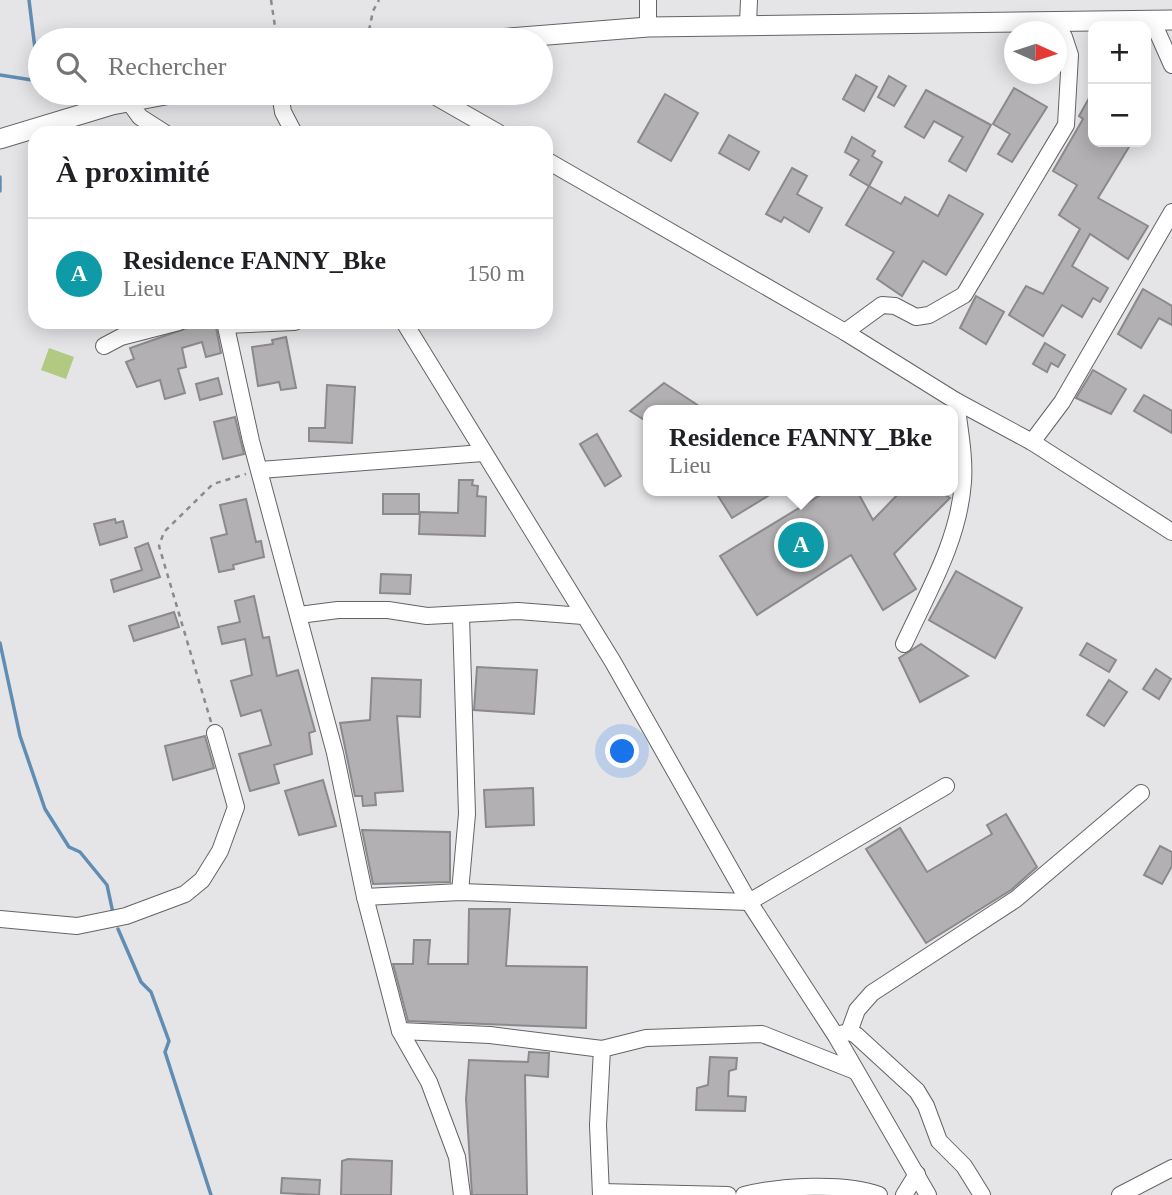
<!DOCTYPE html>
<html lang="fr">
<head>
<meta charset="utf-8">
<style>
	body { margin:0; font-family:Georgia,serif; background:#f6f6f6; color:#202124 }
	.controls { position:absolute; right:21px; top:21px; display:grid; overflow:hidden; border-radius:14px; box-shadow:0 4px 18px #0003 }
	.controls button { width:63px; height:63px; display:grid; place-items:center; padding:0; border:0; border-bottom:2px solid #e0e0e0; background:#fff; color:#202124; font:35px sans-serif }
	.compass { position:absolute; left:1004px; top:21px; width:63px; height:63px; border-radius:50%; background:#fff; box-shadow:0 4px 18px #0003; rotate:93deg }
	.you { position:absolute; left:623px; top:752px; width:24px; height:24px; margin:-18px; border:5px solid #fff; border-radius:50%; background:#1a73e8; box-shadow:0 0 0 10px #1a73e833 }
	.badge { display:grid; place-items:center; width:46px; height:46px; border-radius:50%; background:#b45309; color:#fff; font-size:23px; font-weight:700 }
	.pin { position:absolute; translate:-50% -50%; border:4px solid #fff; box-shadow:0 2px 7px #0006 }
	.popup { position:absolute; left:643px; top:405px; width:315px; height:91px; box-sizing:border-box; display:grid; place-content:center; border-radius:14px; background:#fff; filter:drop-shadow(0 2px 5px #0005); font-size:23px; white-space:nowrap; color:#757577 }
	.popup b { font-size:26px; color:#202124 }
	.popup::after { content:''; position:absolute; left:50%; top:100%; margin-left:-14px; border:14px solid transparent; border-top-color:#fff }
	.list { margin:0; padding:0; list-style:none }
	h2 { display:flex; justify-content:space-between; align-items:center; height:91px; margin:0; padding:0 28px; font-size:30px }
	h2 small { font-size:23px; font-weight:400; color:#757577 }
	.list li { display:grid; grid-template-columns:46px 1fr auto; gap:21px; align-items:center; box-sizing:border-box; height:112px; padding:0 28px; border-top:2px solid #e0e0e0 }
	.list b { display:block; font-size:26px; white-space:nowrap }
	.list p { margin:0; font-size:23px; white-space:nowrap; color:#757577 }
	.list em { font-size:23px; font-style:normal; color:#757577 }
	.icon { flex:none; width:38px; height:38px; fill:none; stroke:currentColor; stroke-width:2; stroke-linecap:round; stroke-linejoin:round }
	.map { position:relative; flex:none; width:1172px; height:1195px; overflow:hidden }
	.search { position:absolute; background:#fff; box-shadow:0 4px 18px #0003; left:28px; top:28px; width:525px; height:77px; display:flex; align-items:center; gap:18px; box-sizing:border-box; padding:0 24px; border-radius:38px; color:#757577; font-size:26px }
	.panel { position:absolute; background:#fff; box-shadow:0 4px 18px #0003; left:28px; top:126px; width:525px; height:203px; border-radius:21px }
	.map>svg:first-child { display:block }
	.green { fill:#b1c981 }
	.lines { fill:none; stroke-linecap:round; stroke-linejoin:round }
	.stream { stroke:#608db3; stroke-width:3.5 }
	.building { fill:#b2b0b2; stroke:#8b898b; stroke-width:2 }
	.minor-casing { stroke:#646467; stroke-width:18 }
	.major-casing { stroke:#646467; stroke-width:21 }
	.path { stroke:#8a8a8d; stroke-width:2.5; stroke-dasharray:5 5; stroke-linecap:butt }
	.minor { stroke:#fff; stroke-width:16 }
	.major { stroke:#fff; stroke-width:19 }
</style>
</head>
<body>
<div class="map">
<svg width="1172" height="1195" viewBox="0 0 1172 1195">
	<rect width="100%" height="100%" fill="#e5e5e8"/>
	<path class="green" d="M49,348L74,357L66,379L41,370Z"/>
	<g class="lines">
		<g class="stream">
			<path d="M0,75L32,80L38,73L29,0"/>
			<path d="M0,177V191"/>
			<path d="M0,643L20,736L45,809L69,847L80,852L107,885L113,913"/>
			<path d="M118,929L141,982L151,992L169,1041L165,1052L211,1195"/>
		</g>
	</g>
	<g class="building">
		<path d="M856,75L877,87L864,111L843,99Z"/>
		<path d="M889,76L906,86L894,106L878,97Z"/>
		<path d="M1014,88L1047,107L1012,162L998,154L1010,134L993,124Z"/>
		<path d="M926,90L991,125L966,171L949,161L963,137L934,121L924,138L905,127Z"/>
		<path d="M1093,91V142H1132L1098,198L1148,226L1128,259L1090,234L1072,266L1108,288L1100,302L1093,298L1082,317L1062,305L1043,336L1009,315L1026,286L1043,294L1080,229L1059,215L1077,185L1053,171L1083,119L1079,116Z"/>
		<path d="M665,94L698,113L671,161L638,142Z"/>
		<path d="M729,135L759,152L749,170L719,153Z"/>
		<path d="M852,137L875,151L872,156L882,162L869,186L850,175L859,160L845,152Z"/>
		<path d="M792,168L807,176L797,194L822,208L809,232L784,217L781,222L766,214Z"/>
		<path d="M869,186L901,204L905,197L938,216L949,195L983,214L946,275L923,261L902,296L877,279L894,252L846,225Z"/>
		<path d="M1143,289L1172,306V325L1159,318L1141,348L1118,334Z"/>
		<path d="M976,296L1004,312L986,344L960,328Z"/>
		<path d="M215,322L221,353L206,357L202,342L182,348L186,367L178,369L185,393L165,399L160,380L137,387L126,362L134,359L130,348L193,326Z"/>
		<path d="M286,337L296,388L281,390L279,382L258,386L252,347L273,344L272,340Z"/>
		<path d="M1045,343L1065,355L1058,367L1051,363L1047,372L1033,364Z"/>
		<path d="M1093,370L1126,389L1111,414L1076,398Z"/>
		<path d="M218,378L222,394L200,400L196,384Z"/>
		<path d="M664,383L705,410H649V423L630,411Z"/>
		<path d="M327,385L355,387L352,443L309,441V428H325Z"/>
		<path d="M1144,395L1172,411V433L1134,411Z"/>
		<path d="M235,417L244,454L223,459L214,422Z"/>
		<path d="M597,434L621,476L605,486L580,444Z"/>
		<path d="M459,480H473L472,485L478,486L477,496L486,497L485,536L419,534L420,512L458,513Z"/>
		<path d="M715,491H776L732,518Z"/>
		<path d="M827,491H857L873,520L901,491H938L950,498L894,554L916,589L883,610L851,555L757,615L720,556Z"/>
		<rect x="383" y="494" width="36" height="20"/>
		<path d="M246,499L256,542L261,541L264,557L233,565L234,569L219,572L211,538L227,534L220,505Z"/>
		<path d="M115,519L116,523L123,521L127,537L100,545L94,524Z"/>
		<path d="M148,543L160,577L114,592L111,580L142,570L135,548Z"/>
		<path d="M956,571L1022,608L995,658L929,620Z"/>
		<path d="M381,574L411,575L410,594L380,593Z"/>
		<path d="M254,596L263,638L269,637L277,676L298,670L315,731L309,733L312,754L274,765L279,783L250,791L239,754L271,745L261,710L241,716L231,681L252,675L245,639L222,644L218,627L240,622L235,601Z"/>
		<path d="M174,612L179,627L134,641L129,626Z"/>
		<path d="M1087,643L1116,660L1109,672L1080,655Z"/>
		<path d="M921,644L968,676L920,702L899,658Z"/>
		<path d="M477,667L537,670L534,714L474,710Z"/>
		<path d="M1156,669L1171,679L1159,699L1143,689Z"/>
		<path d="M372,678L421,680L420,717L397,716L403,791L375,793L376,805L363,806L362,796H355L340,723L370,720Z"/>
		<path d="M1109,680L1127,692L1104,726L1087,715Z"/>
		<path d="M205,736L214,768L173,780L165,746Z"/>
		<path d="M323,780L336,826L299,835L285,791Z"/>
		<path d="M533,788L534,825L486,827L484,790Z"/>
		<path d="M1006,814L1037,867L1011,890L926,943L866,849L900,828L927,872L992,834L987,825Z"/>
		<path d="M362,830L450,832V882L373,884Z"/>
		<path d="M1160,846L1172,852V866L1162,884L1144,875Z"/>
		<path d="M469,909H510L506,966L587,967L586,1028L408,1021L393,964H413L414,940H430L428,964H468Z"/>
		<path d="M529,1052L549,1053L548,1077L525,1075L527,1195H472L466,1099L469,1060L528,1062Z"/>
		<path d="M710,1057L737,1058L736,1069L729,1071L728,1096L746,1097L745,1111L696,1110L697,1088L708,1085Z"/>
		<path d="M348,1159L392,1161L391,1195H341L342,1161Z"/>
		<path d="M282,1178L320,1180L319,1195L281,1193Z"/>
	</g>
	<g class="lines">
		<defs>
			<g id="minor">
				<path d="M1152,20L1172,65"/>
				<path d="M748,24L749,0"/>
				<path d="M648,27V0"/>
				<path d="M280,93L283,112L294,133"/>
				<path d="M429,93L499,133"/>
				<path d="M129,102L140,117L165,133"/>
				<path d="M546,160L845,332L956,401L1032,442L1172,532"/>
				<path d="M225,322L251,441L335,753L365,897L400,1031L429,1082L457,1157L462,1195"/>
				<path d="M404,322L613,662L749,902L836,1036L928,1195"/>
				<path d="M226,325L295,322"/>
				<path d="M845,332L882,305L895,306L916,317L929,315L964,295L1066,125L1070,55L1064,37L1054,21"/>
				<path d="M104,346L121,337L179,322"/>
				<path d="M1032,442L1062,402L1172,212"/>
				<path d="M260,470L483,453"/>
				<path d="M299,615L338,610H388L427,616L518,611L583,616"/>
				<path d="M904,644C928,592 959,540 963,482C965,456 959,427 956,401"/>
				<path d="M460,892L467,814L461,616"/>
				<path d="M365,897L460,892L749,902L946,786"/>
				<path d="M0,919L77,926L126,916L185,894L202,880L220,851L236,807L215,733"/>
				<path d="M400,1031L490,1035L602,1049L646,1038L762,1034L855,1071"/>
				<path d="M849,1032L857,1010L872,993L1016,899L1141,793"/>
				<path d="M840,1034L849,1032L856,1035L917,1091L926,1106L939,1141L964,1166L982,1195"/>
				<path d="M601,1192L728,1195"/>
				<path d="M601,1195L598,1125L602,1049"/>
				<path d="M744,1195C780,1186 845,1182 879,1195"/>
				<path d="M904,1195L917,1174"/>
				<path d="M1120,1195L1172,1168"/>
			</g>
			<g id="major">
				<path d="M484,40L648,27L1172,20"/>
				<path d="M0,139L112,105L176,93"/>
			</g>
		</defs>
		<use href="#minor" class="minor-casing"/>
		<use href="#major" class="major-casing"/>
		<g class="path">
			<path d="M271,0L277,40"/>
			<path d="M367,40L373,11L379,0"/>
			<path d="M211,722L159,546L164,532L213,484L246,474"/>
		</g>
		<use href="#minor" class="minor"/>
		<use href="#major" class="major"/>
	</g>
</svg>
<div class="controls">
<button>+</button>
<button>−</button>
</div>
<svg class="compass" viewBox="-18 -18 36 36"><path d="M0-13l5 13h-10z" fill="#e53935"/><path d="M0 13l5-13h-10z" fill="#757577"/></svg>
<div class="you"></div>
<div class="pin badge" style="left:801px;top:545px;background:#0f9aa8">A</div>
<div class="popup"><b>Residence FANNY_Bke</b>Lieu</div>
<div class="search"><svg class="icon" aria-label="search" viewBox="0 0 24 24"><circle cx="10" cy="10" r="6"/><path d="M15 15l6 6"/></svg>Rechercher</div>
<section class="panel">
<h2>À proximité<small></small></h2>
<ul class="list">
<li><span class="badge" style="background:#0f9aa8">A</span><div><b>Residence FANNY_Bke</b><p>Lieu</p></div><em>150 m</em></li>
</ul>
</section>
</div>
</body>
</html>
